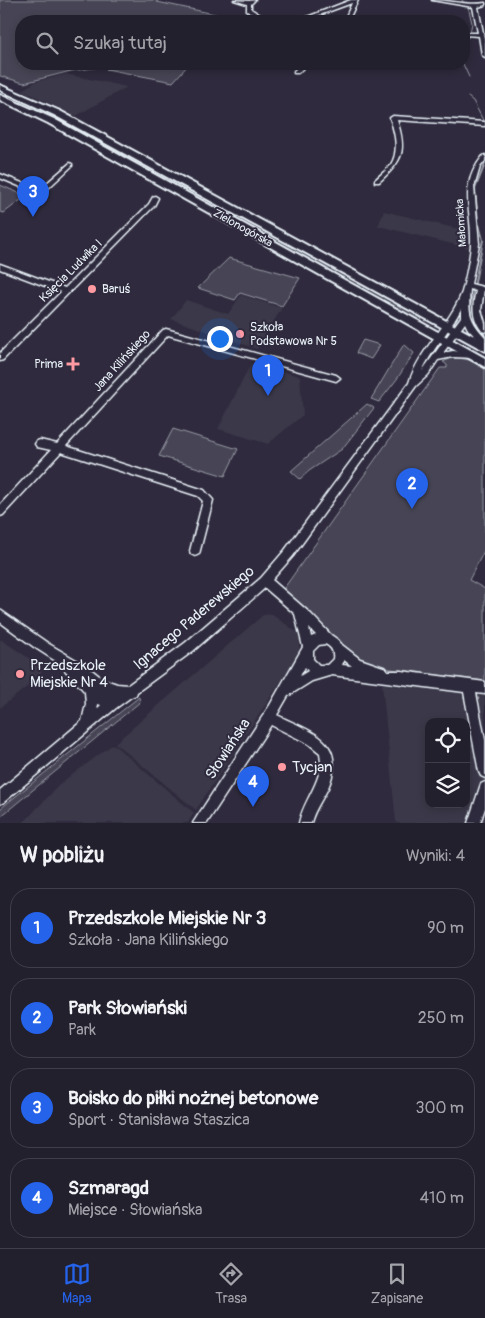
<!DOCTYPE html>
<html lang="pl">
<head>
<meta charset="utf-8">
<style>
	body { margin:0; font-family:Pangolin,sans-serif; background:#2f2d3a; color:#f1f3f6 }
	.controls { position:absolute; right:15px; bottom:15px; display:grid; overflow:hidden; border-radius:10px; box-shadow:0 2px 8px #0003 }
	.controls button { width:45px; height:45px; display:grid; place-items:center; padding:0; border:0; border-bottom:1px solid #403e4a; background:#23202e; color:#f1f3f6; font:25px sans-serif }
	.you { position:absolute; left:219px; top:338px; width:18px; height:18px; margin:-12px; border:4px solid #fff; border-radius:50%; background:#1a73e8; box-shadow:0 0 0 8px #1a73e833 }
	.badge { display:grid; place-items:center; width:32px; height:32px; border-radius:50%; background:#2563eb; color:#fff; font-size:16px; font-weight:700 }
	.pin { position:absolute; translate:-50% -41px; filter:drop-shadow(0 1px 2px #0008) }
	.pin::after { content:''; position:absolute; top:26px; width:18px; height:15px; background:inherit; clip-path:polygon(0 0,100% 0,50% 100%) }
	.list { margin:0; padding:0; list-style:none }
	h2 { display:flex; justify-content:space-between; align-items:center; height:65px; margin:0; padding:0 20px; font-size:21px }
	h2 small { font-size:16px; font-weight:400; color:#a3a3aa }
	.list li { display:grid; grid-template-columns:32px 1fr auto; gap:15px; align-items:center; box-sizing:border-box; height:80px; margin:0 10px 10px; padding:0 10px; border:1px solid #403e4a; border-radius:20px }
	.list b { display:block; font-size:19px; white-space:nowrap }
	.list p { margin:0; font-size:16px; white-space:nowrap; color:#a3a3aa }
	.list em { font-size:16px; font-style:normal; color:#a3a3aa }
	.icon { flex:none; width:28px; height:28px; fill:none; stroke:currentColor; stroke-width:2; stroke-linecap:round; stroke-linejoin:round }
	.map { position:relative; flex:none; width:485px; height:823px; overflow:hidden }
	.search { position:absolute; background:#23202e; box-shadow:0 2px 8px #0003; left:15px; right:15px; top:15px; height:55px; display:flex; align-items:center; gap:12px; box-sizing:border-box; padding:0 18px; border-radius:20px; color:#a3a3aa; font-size:19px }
	.sheet { height:425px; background:#23202e }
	nav { display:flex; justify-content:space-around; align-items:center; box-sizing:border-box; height:70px; border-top:1px solid #403e4a; background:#23202e; font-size:14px; color:#a3a3aa }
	nav a { display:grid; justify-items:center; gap:2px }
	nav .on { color:#2563eb }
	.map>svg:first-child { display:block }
	.built { fill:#3b3749; fill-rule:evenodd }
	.green { fill:#464455; stroke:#979aa6 }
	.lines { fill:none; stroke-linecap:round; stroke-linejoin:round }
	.stream-far2 { stroke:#9c9fab; stroke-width:1 }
	.stream-far1 { stroke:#9c9fab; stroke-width:2 }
	.stream { stroke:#9c9fab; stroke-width:2.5 }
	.minor-casing { stroke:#e8f1f8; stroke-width:3 }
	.major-casing { stroke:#e8f1f8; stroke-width:4 }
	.minor { fill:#2f2a3d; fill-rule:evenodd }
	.major { fill:#2f2a3d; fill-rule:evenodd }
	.poi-dot { fill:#ff9aa2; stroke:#2f2a3d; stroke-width:2 }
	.labels { text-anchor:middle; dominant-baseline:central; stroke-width:4; stroke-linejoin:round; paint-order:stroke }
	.far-street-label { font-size:11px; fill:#e8f1f8; stroke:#2f2a3d }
	.street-label { font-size:12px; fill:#e8f1f8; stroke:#2f2a3d }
	.poi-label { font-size:12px; fill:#e8f1f8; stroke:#2f2a3d; text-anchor:start }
	.near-street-label { font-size:15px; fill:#e8f1f8; stroke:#2f2a3d }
	.near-poi-label { font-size:15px; fill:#e8f1f8; stroke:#2f2a3d; text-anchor:start }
</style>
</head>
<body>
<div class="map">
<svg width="485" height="823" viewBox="0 0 485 823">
	<rect width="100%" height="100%" fill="#2f2a3d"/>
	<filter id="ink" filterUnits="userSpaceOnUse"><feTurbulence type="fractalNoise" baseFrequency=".02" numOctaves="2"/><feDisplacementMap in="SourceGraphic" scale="10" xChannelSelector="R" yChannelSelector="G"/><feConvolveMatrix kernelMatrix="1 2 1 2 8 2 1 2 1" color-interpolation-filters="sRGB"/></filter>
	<g filter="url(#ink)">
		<g class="built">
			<path d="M66,74L127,87L76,116L22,90L35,82Z"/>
			<path d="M384,211L467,231L468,248L378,226Z"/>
			<path d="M241,295L282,308L257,349L171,319L186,300L228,314Z"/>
			<path d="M251,363L300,376L303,415L268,444L218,429Z"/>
			<path d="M271,614L300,634L299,650L295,660L196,810L115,743L263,615Z"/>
			<path d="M0,639L44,668L36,680L0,708Z"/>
			<path d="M382,684L485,695V823H396ZM429,722H466V804H429Z"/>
			<path d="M113,744L194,813L188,823H23L61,783Z"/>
		</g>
		<g class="green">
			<path d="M0,0H157V2L248,21H21V64H123L71,71L24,83L0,76Z"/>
			<path d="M149,64H189L173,82L106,69Z"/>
			<path d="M13,95L55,115L404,305L422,319L420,321L381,301L45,116L8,98Z"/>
			<path d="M0,185L26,196L4,213L0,212Z"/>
			<path d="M229,258L300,278L282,306L240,293L235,300L198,288Z"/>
			<path d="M363,340L380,345L371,359L356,353Z"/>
			<path d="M404,344L414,353L397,379L379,402L371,399Z"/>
			<path d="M454,357L469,360L485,369V549L469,580L485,589V681L375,667L351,654L282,591L440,368H447V365L443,362Z"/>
			<path d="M367,404L374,408L342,449L309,471L300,479L291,471Z"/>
			<path d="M173,429L238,449L225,476L159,456Z"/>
			<path d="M139,697L140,702L0,817V809Z"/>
		</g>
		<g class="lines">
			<g class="stream-far2">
				<path d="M462,0L464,3"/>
				<path d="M468,6L472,23L470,33"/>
				<path d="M464,43L469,36"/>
				<path d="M463,64L469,77"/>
				<path d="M468,97L473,101L484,122"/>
			</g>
			<path class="stream-far1" d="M470,308L483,240L478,221L475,189L485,164"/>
			<g class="stream">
				<path d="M470,307L471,317"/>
				<path d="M478,330L485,335"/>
			</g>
			<defs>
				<g id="minor">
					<path d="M234,0L249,1L255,0L251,4V9L269,21H264L247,11V4Z"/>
					<path d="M351,0H358L348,21H344L352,3L303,21H297Z"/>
					<path d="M432,0C450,0 467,6 485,3V5L478,7L485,43V57L482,55L479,36L464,35V33H478L473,7Z"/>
					<path d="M301,64H307L298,73H294V71Z"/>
					<path d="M393,116L485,122V126L397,120C407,151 403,161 379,182H375V180C380,175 386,171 390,166C400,152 395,133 390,118Z"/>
					<path d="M485,155V161L480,167L474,187L479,244L471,284L483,287L484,289L481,310L485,323V332L482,331C472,318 472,306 476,291L470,289C468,313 469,320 485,337V345L482,344L468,329L465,323L443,353L453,351L472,353L475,354L476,356L475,358L453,357L438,360L428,375L416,386L293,556L272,580L311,614L331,635L338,640L342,645L360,659L386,668L387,671H401L485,682V694L476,693L485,740V778L481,776L479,772L464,692L332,675L312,681L288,696L277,715C311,732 348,740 328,788C322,800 314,810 311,823H299C304,798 325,780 320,753L309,744L271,725L207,823H193L270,705L303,647L295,614L265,588L193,651L137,692L136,695L131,697L116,708L4,802L0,804V790L82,721L86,704L85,692L63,668L62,665L34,647L0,622V610L49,644L88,667L103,679L117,684L128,685L185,643L261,578L285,550L409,383C419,349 450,325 462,292C465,282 471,253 471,243C472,208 458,186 483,156ZM461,309V317L422,371C432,349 450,331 461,309ZM309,628L316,635L311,637ZM325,644C332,647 334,652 333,659L327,665H319L313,659V651L319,645ZM344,660L352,666L342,665ZM305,667L308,671L300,676ZM98,704L101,705L97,709Z"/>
					<path d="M70,163L72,164V166L42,194L40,195L0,178V174L39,190Z"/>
					<path d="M155,196L158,198L154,206L3,360L0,361V353L61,292L0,269V264L65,288L149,204L153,197Z"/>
					<path d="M166,329L336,375L340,378L336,381L168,335L66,446L204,490L213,500L199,554L195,556L191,554L190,551L203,501L198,496L61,452L3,515L0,516V505L51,450L37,447L35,444L37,441L40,440L57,444L163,330Z"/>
					<path d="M485,782V808L480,823H468L481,784Z"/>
				</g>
				<g id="major">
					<path d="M0,85L60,111L485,342V351L54,115L0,90Z"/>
					<path d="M0,95L54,119L485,358V367L48,123L0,100Z"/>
				</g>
			</defs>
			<use href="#minor" class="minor-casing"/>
			<use href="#major" class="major-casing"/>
			<use href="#minor" class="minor"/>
			<use href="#major" class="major"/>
		</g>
	</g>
	<g class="poi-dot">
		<circle cx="92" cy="289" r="5"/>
		<circle cx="240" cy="334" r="5"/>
		<path d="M70.5 356.5h5v5h5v5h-5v5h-5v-5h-5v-5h5z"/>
		<circle cx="20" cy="674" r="5"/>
		<circle cx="282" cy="767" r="5"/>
	</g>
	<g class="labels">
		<g class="far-street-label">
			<text transform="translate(461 223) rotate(-94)">Małomicka</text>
			<text transform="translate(243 228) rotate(29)">Zielonogórska</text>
		</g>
		<g class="street-label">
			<text transform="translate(71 271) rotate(-45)">Księcia Ludwika I</text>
			<text transform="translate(122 361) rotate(-48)">Jana Kilińskiego</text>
		</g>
		<g class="poi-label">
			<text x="102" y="289">Baruś</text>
			<text x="250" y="327">Szkoła<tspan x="250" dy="14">Podstawowa Nr 5</tspan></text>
			<text x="63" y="364" text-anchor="end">Prima</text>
		</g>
		<g class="near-street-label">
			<text transform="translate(194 618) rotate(-40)">Ignacego Paderewskiego</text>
			<text transform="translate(228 749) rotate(-57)">Słowiańska</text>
		</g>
		<g class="near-poi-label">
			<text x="30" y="665">Przedszkole<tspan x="30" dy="17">Miejskie Nr 4</tspan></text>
			<text x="292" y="767">Tycjan</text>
		</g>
	</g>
</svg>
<div class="controls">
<button><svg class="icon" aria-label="locate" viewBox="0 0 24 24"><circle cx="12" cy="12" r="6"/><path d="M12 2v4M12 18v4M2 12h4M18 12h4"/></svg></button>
<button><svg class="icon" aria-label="layers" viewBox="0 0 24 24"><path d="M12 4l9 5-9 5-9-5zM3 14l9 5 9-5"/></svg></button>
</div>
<div class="you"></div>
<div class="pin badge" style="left:268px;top:396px">1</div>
<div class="pin badge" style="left:412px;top:509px">2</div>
<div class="pin badge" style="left:33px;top:217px">3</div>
<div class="pin badge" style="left:253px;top:807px">4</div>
<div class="search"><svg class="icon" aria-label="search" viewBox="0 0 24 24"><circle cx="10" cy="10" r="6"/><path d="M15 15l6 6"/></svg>Szukaj tutaj</div>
</div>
<section class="sheet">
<h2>W pobliżu<small>Wyniki: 4</small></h2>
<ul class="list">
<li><span class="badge">1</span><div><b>Przedszkole Miejskie Nr 3</b><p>Szkoła · Jana Kilińskiego</p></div><em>90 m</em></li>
<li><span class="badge">2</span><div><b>Park Słowiański</b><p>Park</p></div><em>250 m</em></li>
<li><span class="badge">3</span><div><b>Boisko do piłki nożnej betonowe</b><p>Sport · Stanisława Staszica</p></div><em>300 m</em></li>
<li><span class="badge">4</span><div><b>Szmaragd</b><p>Miejsce · Słowiańska</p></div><em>410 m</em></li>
</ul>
</section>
<nav>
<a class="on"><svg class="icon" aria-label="map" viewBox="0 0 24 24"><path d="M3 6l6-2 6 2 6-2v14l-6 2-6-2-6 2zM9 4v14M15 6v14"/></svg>Mapa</a>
<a><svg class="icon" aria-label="directions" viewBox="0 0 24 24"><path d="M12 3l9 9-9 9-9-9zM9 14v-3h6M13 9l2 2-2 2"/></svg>Trasa</a>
<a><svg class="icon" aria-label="saved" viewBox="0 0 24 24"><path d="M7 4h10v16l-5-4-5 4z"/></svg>Zapisane</a>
</nav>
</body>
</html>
